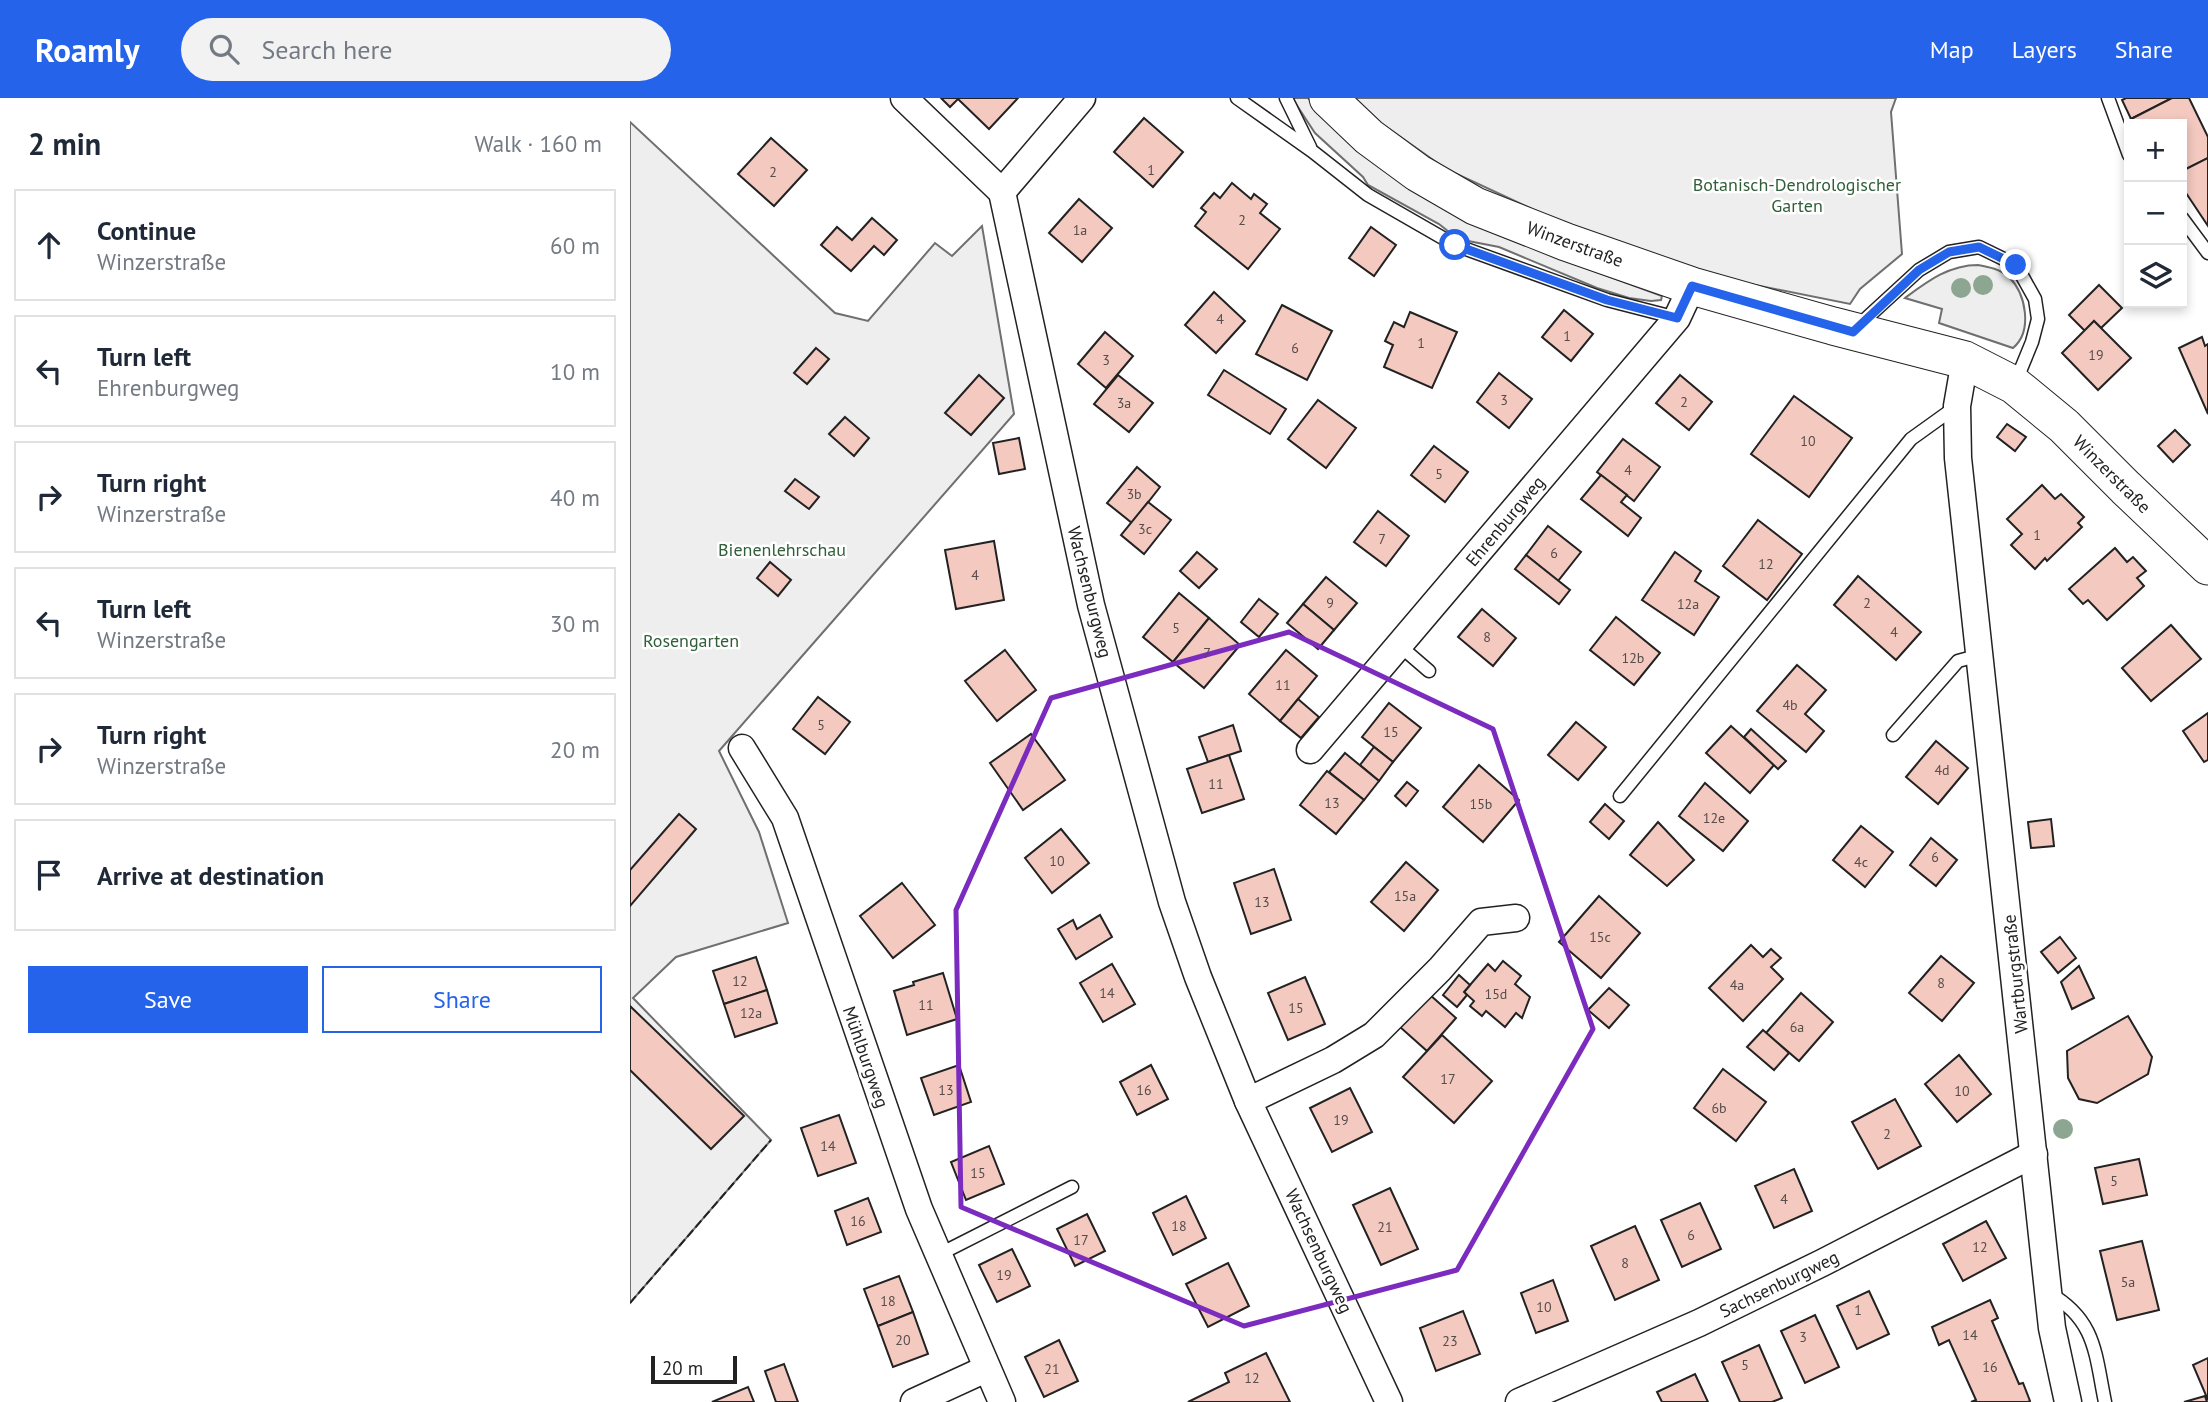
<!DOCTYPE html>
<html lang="en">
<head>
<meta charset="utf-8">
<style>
	body { margin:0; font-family:"PT Sans",sans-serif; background:#f2f2f3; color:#1f2937 }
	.controls { position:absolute; right:21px; top:21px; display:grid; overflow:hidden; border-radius:0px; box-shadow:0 4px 10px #0003 }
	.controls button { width:63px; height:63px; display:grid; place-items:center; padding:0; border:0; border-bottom:2px solid #e0e1e3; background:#fff; color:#1f2937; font:35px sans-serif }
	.scale { position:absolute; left:21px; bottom:18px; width:86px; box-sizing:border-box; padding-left:7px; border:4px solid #222; border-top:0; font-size:19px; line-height:24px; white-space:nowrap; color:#222; -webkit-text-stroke:5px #fff; paint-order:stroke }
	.stop { position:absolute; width:21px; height:21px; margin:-16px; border:5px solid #2563eb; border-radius:50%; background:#fff }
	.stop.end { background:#2563eb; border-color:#fff; box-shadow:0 2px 7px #0008 }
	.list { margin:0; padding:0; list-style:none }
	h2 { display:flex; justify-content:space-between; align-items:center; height:91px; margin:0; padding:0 28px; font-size:30px }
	h2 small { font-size:23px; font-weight:400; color:#747a83 }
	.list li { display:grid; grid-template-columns:46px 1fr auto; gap:21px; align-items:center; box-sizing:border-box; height:112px; margin:0 14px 14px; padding:0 14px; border:2px solid #e0e1e3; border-radius:0px }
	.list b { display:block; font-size:26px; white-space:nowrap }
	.list p { margin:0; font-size:23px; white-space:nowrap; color:#747a83 }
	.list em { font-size:23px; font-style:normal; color:#747a83 }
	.actions { display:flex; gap:14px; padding:21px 28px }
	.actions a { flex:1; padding:16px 0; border:2px solid #2563eb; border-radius:0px; text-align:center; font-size:24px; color:#2563eb }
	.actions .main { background:#2563eb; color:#fff }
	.icon { flex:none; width:38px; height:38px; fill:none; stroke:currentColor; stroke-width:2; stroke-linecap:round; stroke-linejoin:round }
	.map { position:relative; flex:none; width:1578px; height:1304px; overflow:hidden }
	header { display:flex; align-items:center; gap:42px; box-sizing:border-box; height:98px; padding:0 35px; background:#2563eb; color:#fff }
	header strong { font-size:33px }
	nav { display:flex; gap:38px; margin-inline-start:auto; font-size:24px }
	.search { width:490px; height:63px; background:#f2f2f3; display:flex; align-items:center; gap:18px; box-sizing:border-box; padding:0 24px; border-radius:38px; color:#747a83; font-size:26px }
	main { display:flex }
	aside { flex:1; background:#fff }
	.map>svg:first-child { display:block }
	.green { fill:#eee; stroke:#6f6f6f; stroke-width:2 }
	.building { fill:#f3c9c0; stroke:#222; stroke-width:2 }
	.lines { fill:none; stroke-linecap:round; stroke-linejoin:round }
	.lane-casing { stroke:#222; stroke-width:15 }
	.street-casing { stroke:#222; stroke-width:29 }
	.secondary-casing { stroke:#222; stroke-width:39 }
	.lane { stroke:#fff; stroke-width:12 }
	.street { stroke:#fff; stroke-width:26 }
	.secondary { stroke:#fff; stroke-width:37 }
	.fence { stroke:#222; stroke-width:2; stroke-dasharray:9 3.5; stroke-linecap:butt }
	.tree { fill:#8da692 }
	.route { stroke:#2563eb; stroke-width:9 }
	.marked { fill:none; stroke:#7b2cbf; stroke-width:5; stroke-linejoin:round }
	.labels { text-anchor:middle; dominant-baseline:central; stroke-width:5; stroke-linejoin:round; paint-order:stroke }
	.number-label { font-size:14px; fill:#564c4a }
	.park-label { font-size:18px; fill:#2f5e38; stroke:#fff }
	.street-label { font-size:18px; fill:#222; stroke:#fff }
</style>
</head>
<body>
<header>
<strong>Roamly</strong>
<div class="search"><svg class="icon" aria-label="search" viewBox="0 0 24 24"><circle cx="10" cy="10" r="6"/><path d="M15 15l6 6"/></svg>Search here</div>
<nav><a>Map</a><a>Layers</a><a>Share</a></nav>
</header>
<main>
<aside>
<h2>2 min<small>Walk · 160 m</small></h2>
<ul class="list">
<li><svg class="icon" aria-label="ahead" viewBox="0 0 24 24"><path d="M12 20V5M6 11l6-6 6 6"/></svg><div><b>Continue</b><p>Winzerstraße</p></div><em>60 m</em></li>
<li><svg class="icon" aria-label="left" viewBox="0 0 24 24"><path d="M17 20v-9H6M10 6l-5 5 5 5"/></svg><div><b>Turn left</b><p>Ehrenburgweg</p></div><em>10 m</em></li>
<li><svg class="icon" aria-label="right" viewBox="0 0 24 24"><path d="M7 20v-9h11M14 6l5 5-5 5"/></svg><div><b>Turn right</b><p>Winzerstraße</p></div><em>40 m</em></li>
<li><svg class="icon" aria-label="left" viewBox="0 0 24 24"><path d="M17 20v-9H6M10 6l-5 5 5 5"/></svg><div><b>Turn left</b><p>Winzerstraße</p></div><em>30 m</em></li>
<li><svg class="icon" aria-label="right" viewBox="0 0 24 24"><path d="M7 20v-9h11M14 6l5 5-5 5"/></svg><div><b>Turn right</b><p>Winzerstraße</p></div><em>20 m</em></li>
<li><svg class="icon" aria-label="arrive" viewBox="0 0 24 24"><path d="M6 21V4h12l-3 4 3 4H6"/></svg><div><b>Arrive at destination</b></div></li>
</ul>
<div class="actions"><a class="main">Save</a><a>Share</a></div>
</aside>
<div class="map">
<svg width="1578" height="1304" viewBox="0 0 1578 1304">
	<rect width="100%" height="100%" fill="#fff"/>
	<g class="green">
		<path d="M662,0H678L699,23L926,159L1032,198L1031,202L1021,203L999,200L967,190L869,149L828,141L809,126L738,87L733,79L685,35Z"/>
		<path d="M725,0H1266L1261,14L1272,156L1230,191L1220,206L1080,178L941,129L816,71L751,25Z"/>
		<path d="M0,24L205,215L238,223L305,145L322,158L352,128L384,316L89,653L129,734L158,825L46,859L3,900L141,1042L0,1205Z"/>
		<path d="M1348,167C1359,169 1370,171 1379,179C1396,196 1403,233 1383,250L1309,225L1312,211L1275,200C1298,183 1319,167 1348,167Z"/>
	</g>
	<g class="building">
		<path d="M311,0H388L359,31L328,1L320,9Z"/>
		<path d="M1496,0H1542L1501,21L1492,2Z"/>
		<path d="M1542,0H1559L1578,39V60L1552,73V26H1504L1501,21Z"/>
		<path d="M514,20L553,54L523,89L484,54Z"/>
		<path d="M141,40L177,72L144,108L108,76Z"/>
		<path d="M1578,60V128L1552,89V73Z"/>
		<path d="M602,85L621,101L624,96L637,106L630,115L650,131L618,171L565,128L576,114L571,110L584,95L590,100Z"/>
		<path d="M449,101L482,130L452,164L419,135Z"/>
		<path d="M242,120L267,142L254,157L244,148L221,173L191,147L207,129L222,142Z"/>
		<path d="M741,129L766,147L744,178L719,160Z"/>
		<path d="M1469,187L1492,210L1471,230L1464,223L1455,233L1439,217Z"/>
		<path d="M584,194L615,223L586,255L555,227Z"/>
		<path d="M652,207L702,233L677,282L626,256Z"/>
		<path d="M934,212L963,236L941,263L912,239Z"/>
		<path d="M780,214L827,234L802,290L754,269L763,247L755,243L764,224L774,229Z"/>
		<path d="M1464,223L1501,260L1468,292L1432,255Z"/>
		<path d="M475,234L503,258L476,290L448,266Z"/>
		<path d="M1572,239L1575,248L1578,246V316L1549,250Z"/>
		<path d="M186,250L199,261L177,286L164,275Z"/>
		<path d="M594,272L656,311L640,336L578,297Z"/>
		<path d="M869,275L902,301L879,330L847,304Z"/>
		<path d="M349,277L374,300L341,337L315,315Z"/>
		<path d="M488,277L523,305L499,334L464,306Z"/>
		<path d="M1050,277L1082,304L1059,332L1026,305Z"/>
		<path d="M1164,298L1222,340L1179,399L1121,356Z"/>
		<path d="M688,302L726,330L696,370L658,341Z"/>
		<path d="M215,319L239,340L224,358L199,336Z"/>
		<path d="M1377,326L1396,339L1385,353L1367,339Z"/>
		<path d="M1545,332L1560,347L1543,364L1528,348Z"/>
		<path d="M389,340L395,371L369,376L363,345Z"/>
		<path d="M993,341L1030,369L1004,403L967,374Z"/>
		<path d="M804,348L838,374L815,404L781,377Z"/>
		<path d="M507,369L530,389L502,425L477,405Z"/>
		<path d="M971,377L997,397L991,404L1011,420L998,438L951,401Z"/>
		<path d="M165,381L189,399L179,411L155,393Z"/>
		<path d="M1412,387L1425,401L1431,396L1454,419L1448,425L1452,429L1417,463L1415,460L1405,471L1381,447L1392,436L1377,421Z"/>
		<path d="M518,404L541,422L514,456L491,437Z"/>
		<path d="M748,413L779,438L756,468L724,444Z"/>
		<path d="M1128,422L1172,456L1137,502L1093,468Z"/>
		<path d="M918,428L951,454L928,483L896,457Z"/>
		<path d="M364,443L374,502L326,511L315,452Z"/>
		<path d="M1485,450L1497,464L1503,459L1516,473L1507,480L1514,488L1477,522L1458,502L1453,506L1439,491Z"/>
		<path d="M567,454L587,471L569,490L550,473Z"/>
		<path d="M1045,454L1071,473L1065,483L1089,499L1064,537L1012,502Z"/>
		<path d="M896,457L940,492L929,506L885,471Z"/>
		<path d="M140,464L161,482L148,498L127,480Z"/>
		<path d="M1228,478L1291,534L1266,562L1204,507Z"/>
		<path d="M696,479L727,505L704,532L673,506Z"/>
		<path d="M549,495L579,520L543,564L513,539Z"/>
		<path d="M629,501L648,516L629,539L611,524Z"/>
		<path d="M673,506L704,532L688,551L657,525Z"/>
		<path d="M852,511L886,540L863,568L828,539Z"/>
		<path d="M986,519L1030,555L1004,587L960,552Z"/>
		<path d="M579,520L610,547L574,590L543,564Z"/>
		<path d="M1541,527L1571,561L1521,603L1492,570Z"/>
		<path d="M375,552L406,592L367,623L335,583Z"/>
		<path d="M656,552L687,578L650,623L619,596Z"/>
		<path d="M1167,567L1196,592L1175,616L1194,633L1176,654L1127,613Z"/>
		<path d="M188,599L220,624L195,656L163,631Z"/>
		<path d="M668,601L689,619L671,640L650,623Z"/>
		<path d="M759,605L791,630L763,664L732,639Z"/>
		<path d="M1578,615V662L1574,664L1553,633Z"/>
		<path d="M946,624L976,649L948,682L918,657Z"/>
		<path d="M603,627L611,653L578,664L569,639Z"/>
		<path d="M1101,628L1144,667L1120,695L1076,655Z"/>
		<path d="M1121,631L1156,663L1148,671L1114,639Z"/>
		<path d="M401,636L435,682L393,712L360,665Z"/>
		<path d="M1306,643L1338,670L1308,706L1276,679Z"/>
		<path d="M744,649L763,664L749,683L730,667Z"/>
		<path d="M715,655L749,683L734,702L699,674Z"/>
		<path d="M599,657L614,701L572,715L557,671Z"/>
		<path d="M849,667L889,702L853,744L813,709Z"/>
		<path d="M697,673L734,702L706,736L670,707Z"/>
		<path d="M777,684L788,693L776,708L765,698Z"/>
		<path d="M1075,685L1118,723L1093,753L1049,718Z"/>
		<path d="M975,706L994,723L979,741L960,724Z"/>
		<path d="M49,716L66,731L0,808V772Z"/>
		<path d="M1421,721L1424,748L1401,750L1398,724Z"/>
		<path d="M1028,724L1064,762L1037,788L1000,757Z"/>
		<path d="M1231,728L1263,754L1235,789L1203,762Z"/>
		<path d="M431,731L459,765L422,795L395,760Z"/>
		<path d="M1301,740L1327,762L1306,788L1280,767Z"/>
		<path d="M776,764L808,792L774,833L741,804Z"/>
		<path d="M644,771L661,822L621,836L604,785Z"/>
		<path d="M272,785L305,827L263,860L230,818Z"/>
		<path d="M969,798L1010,835L971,880L929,844Z"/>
		<path d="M470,817L482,839L446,861L428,831L443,822L447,831Z"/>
		<path d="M1430,839L1446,860L1428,875L1411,854Z"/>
		<path d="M1121,847L1133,859L1141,851L1151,860L1141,869L1153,881L1113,923L1079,890Z"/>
		<path d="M1311,858L1344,885L1312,923L1279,895Z"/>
		<path d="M126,859L137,892L94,906L83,873Z"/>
		<path d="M873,863L891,878L885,886L900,899L892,920L886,915L875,929L856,913L852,918L840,908L844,903L834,894L858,866L865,873Z"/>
		<path d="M482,866L505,906L473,924L450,885Z"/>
		<path d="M1449,868L1464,900L1442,911L1431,884Z"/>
		<path d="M313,875L327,921L277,937L264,893L284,887L283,884Z"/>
		<path d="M829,877L840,887L834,894L837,897L827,909L813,897Z"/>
		<path d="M675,879L695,926L658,942L638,895Z"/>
		<path d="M979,890L999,907L979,930L958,912Z"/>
		<path d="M137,892L147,925L105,939L94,906Z"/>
		<path d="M1171,895L1203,924L1169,963L1136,935Z"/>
		<path d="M799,896L826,920L797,953L770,929Z"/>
		<path d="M0,908L114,1018L81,1051L0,972Z"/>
		<path d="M1498,918L1522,959L1518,976L1467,1005L1449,1001L1438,980L1437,953Z"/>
		<path d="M1133,932L1159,955L1144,972L1117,949Z"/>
		<path d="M812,937L862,983L824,1025L773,979Z"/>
		<path d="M1329,957L1361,996L1327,1024L1295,986Z"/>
		<path d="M329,967L341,1004L304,1017L291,980Z"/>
		<path d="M521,967L538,1001L507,1017L490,984Z"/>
		<path d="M1093,971L1136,1004L1106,1043L1064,1010Z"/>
		<path d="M720,990L742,1034L702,1054L680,1010Z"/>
		<path d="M1265,1001L1291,1048L1248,1071L1222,1024Z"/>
		<path d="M209,1017L226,1065L188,1078L171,1030Z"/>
		<path d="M359,1048L374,1086L336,1102L321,1064Z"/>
		<path d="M1509,1061L1517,1097L1473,1106L1465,1070Z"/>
		<path d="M1164,1071L1182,1113L1144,1130L1125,1088Z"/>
		<path d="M760,1090L788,1151L751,1167L723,1107Z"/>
		<path d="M556,1098L576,1140L543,1157L523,1115Z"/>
		<path d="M238,1100L251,1134L217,1147L205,1113Z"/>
		<path d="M1070,1105L1091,1151L1052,1169L1031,1122Z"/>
		<path d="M457,1116L475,1153L445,1168L427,1131Z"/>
		<path d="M1356,1123L1376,1160L1333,1183L1313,1146Z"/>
		<path d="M1005,1128L1029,1182L985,1202L961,1148Z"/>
		<path d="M1512,1143L1529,1212L1487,1222L1470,1153Z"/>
		<path d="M382,1151L400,1188L367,1204L349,1167Z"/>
		<path d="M598,1165L619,1208L578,1229L556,1186Z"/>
		<path d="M269,1178L283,1214L248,1228L234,1191Z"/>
		<path d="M923,1182L938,1223L906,1235L891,1195Z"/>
		<path d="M1239,1193L1259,1236L1227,1251L1207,1208Z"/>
		<path d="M1360,1202L1368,1220L1362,1223L1389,1286L1393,1285L1400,1303L1398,1304H1341L1346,1302L1319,1242L1309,1247L1302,1229Z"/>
		<path d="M833,1213L850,1256L806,1273L790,1230Z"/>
		<path d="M283,1214L298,1256L263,1269L248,1228Z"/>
		<path d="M1185,1217L1209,1269L1175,1285L1151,1233Z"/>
		<path d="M429,1242L448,1283L414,1299L395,1259Z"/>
		<path d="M1129,1247L1152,1300L1142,1304H1110L1092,1264Z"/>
		<path d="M636,1255L660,1304H558L599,1284L595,1275Z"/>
		<path d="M1578,1260V1302L1563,1267Z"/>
		<path d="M154,1266L168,1304H146L135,1273Z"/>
		<path d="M1065,1276L1078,1304H1032L1027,1294Z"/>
		<path d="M118,1289L124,1304H82Z"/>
		<path d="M1575,1298L1577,1304H1554Z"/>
	</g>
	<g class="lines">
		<defs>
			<g id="lane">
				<path d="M607,0L682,53L738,97L825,147L977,202L1047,220"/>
				<path d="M656,0L680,49"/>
				<path d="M1478,0L1499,57"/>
				<path d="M1552,120L1578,155"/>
				<path d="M1228,228L1289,172L1319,154L1349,149L1386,167L1405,201L1408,221L1402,244L1386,283"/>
				<path d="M770,548L799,573"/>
				<path d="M1263,637L1328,563L1350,557"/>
				<path d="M990,698L1281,341L1327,308"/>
				<path d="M308,1157L442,1089"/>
				<path d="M1419,1195C1466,1222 1465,1255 1475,1304"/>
			</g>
			<g id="street">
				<path d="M274,0L372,94"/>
				<path d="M372,94L461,507L542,804L568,879L618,1003L759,1304"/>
				<path d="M372,94L452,0"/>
				<path d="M1335,262L1327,308L1328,360L1422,1230L1438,1304"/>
				<path d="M112,650L155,720L289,1111L372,1304"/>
				<path d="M680,652L1047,220L1062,188"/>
				<path d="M618,1003L703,962L744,937L810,871L851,824L886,820"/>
				<path d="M284,1304L356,1271"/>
				<path d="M889,1304L1069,1225L1192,1165L1404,1056"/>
			</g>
			<path id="secondary" d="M698,0L739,39L788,75L845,108L936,144L1062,188L1203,228L1335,262L1384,287L1434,328L1496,390L1578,468"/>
		</defs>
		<use href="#lane" class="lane-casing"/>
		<use href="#street" class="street-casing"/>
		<use href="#secondary" class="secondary-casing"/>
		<use href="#lane" class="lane"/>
		<use href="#street" class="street"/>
		<use href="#secondary" class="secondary"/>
		<path class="fence" d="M0,1205L141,1042"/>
	</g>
	<g class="tree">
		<circle cx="1353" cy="187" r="10"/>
		<circle cx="1331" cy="190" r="10"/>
		<circle cx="1433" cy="1031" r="10"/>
	</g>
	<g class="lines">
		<path class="route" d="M825,147L977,202L1047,220L1062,188L1223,234L1289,172L1319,154L1349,149L1386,167"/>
	</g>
	<path class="marked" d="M659,534L863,631L963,931L827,1172L614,1228L331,1109L326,812L421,600Z"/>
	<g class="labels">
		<g class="number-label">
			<text x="521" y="72">1</text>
			<text x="143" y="74">2</text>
			<text x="612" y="122">2</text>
			<text x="450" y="132">1a</text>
			<text x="590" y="221">4</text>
			<text x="937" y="238">1</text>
			<text x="791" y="245">1</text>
			<text x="665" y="250">6</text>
			<text x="1466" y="257">19</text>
			<text x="476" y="262">3</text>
			<text x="874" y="302">3</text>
			<text x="1054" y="304">2</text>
			<text x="494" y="305">3a</text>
			<text x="1178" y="343">10</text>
			<text x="998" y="372">4</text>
			<text x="809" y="376">5</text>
			<text x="504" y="396">3b</text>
			<text x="515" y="431">3c</text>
			<text x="1407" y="437">1</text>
			<text x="752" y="441">7</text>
			<text x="924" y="455">6</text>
			<text x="1136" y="466">12</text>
			<text x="345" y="477">4</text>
			<text x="700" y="505">9</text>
			<text x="1237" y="505">2</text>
			<text x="1058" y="506">12a</text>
			<text x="546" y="530">5</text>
			<text x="1264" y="534">4</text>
			<text x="857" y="539">8</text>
			<text x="577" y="555">7</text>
			<text x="1003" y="560">12b</text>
			<text x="653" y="587">11</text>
			<text x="1160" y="607">4b</text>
			<text x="191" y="627">5</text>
			<text x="761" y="634">15</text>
			<text x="1312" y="672">4d</text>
			<text x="586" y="686">11</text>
			<text x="702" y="705">13</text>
			<text x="851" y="706">15b</text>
			<text x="1084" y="720">12e</text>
			<text x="1305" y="759">6</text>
			<text x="427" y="763">10</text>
			<text x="1231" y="764">4c</text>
			<text x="775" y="798">15a</text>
			<text x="632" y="804">13</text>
			<text x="970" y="839">15c</text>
			<text x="110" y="883">12</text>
			<text x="1311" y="885">8</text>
			<text x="1107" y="887">4a</text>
			<text x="477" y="895">14</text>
			<text x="866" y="896">15d</text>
			<text x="296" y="907">11</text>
			<text x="666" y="910">15</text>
			<text x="121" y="915">12a</text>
			<text x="1167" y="929">6a</text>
			<text x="818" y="981">17</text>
			<text x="316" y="992">13</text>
			<text x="514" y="992">16</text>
			<text x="1332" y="993">10</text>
			<text x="1089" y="1010">6b</text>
			<text x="711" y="1022">19</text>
			<text x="1257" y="1036">2</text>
			<text x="198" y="1048">14</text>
			<text x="348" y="1075">15</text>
			<text x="1484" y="1083">5</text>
			<text x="1154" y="1101">4</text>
			<text x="228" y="1123">16</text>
			<text x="549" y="1128">18</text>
			<text x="755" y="1129">21</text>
			<text x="1061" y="1137">6</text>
			<text x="451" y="1142">17</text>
			<text x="1350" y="1149">12</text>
			<text x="995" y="1165">8</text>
			<text x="374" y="1177">19</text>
			<text x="1498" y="1184">5a</text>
			<text x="258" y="1203">18</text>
			<text x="914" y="1209">10</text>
			<text x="1228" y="1212">1</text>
			<text x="1340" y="1237">14</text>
			<text x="1173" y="1239">3</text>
			<text x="273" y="1242">20</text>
			<text x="820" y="1243">23</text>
			<text x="1115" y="1267">5</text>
			<text x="1360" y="1269">16</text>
			<text x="422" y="1271">21</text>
			<text x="622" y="1280">12</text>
		</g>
		<g class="park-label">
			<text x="1167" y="86">Botanisch-Dendrologischer<tspan x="1167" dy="21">Garten</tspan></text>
			<text x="152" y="451">Bienenlehrschau</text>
			<text x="61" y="542">Rosengarten</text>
		</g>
		<g class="street-label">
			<text transform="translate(945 146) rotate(20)">Winzerstraße</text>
			<text transform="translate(1482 376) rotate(45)">Winzerstraße</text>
			<text transform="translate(875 423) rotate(-50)">Ehrenburgweg</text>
			<text transform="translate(460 494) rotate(76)">Wachsenburgweg</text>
			<text transform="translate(1385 876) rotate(-96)">Wartburgstraße</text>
			<text transform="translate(236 959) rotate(71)">Mühlburgweg</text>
			<text transform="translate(689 1153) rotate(65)">Wachsenburgweg</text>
			<text transform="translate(1149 1186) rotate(-26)">Sachsenburgweg</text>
		</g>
	</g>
</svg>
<div class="controls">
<button>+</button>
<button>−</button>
<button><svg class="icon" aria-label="layers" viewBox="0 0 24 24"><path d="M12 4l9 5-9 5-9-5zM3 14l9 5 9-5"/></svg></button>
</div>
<div class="scale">20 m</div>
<div class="stop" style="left:825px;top:147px"></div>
<div class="stop end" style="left:1386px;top:167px"></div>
</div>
</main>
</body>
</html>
